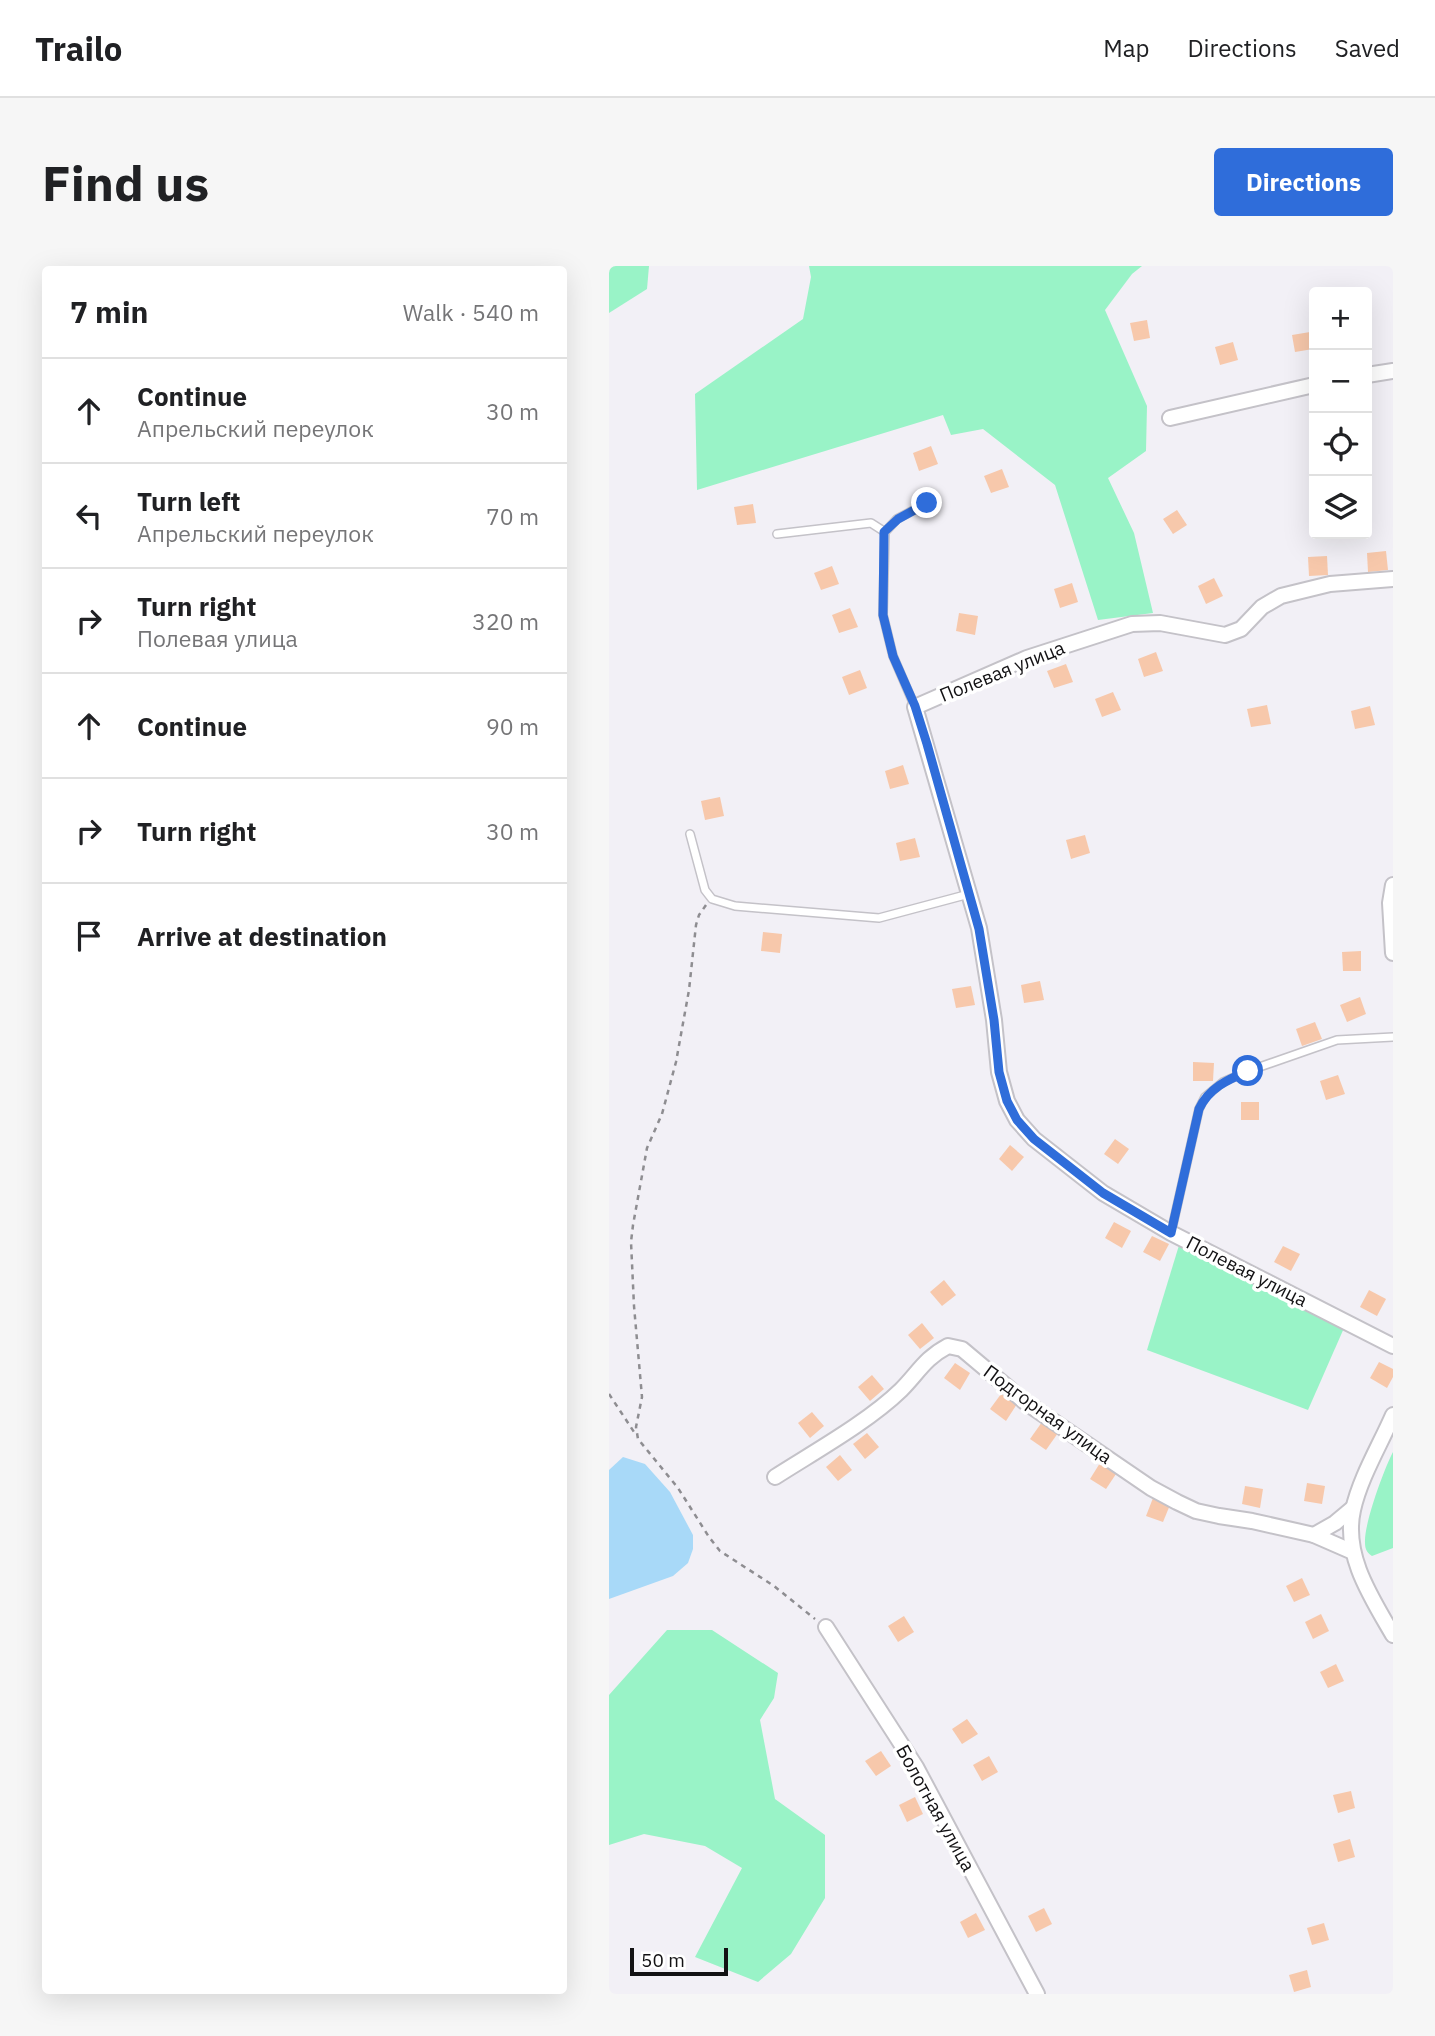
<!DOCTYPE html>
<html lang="en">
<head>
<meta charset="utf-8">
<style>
	body { margin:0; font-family:"IBM Plex Sans",sans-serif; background:#f6f6f6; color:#202124 }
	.controls { position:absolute; right:21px; top:21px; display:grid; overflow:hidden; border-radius:7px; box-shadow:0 7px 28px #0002 }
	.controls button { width:63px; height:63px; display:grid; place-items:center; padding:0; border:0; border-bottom:2px solid #e0e0e0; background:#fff; color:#202124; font:35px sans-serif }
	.scale { position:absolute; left:21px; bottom:18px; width:98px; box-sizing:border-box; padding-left:7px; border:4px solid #131214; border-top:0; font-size:19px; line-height:24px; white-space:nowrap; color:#131214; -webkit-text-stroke:5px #fff; paint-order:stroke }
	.stop { position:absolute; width:21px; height:21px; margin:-16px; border:5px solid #2f6dda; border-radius:50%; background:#fff }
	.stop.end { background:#2f6dda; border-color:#fff; box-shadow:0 2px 7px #0008 }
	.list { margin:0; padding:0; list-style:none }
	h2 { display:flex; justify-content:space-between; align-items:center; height:91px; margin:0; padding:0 28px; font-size:30px }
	h2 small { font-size:23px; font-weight:400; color:#757577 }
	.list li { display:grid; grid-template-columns:46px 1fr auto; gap:21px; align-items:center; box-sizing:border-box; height:105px; padding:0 28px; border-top:2px solid #e0e0e0 }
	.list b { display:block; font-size:26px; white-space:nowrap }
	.list p { margin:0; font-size:23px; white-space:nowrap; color:#757577 }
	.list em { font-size:23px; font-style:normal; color:#757577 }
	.icon { flex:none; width:38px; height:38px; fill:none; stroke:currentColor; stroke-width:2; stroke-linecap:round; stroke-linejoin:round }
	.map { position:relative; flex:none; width:784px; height:1728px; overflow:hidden; border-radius:7px }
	header { display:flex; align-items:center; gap:42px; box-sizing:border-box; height:98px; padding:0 35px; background:#fff; border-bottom:2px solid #e0e0e0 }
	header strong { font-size:33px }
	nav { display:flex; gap:38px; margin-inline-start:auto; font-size:24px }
	.intro { display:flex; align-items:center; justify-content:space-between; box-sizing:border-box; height:168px; padding:0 42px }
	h1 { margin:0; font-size:49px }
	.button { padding:18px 32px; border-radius:7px; background:#2f6dda; color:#fff; font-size:24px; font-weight:700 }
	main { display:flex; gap:42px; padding:0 42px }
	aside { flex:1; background:#fff; border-radius:7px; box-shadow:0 7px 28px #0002 }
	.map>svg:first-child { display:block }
	.green { fill:#99f3c7 }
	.water { fill:#a8d9f8 }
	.building { fill:#f7c8ab }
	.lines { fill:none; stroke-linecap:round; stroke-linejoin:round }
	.service-casing { stroke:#c4c2c8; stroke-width:10 }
	.minor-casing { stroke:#c4c2c8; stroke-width:18 }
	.path { stroke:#8e8d91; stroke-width:2.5; stroke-dasharray:5 5; stroke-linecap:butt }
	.service { stroke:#fff; stroke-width:7 }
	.minor { stroke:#fff; stroke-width:14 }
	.route { stroke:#2f6dda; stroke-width:9 }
	.labels { text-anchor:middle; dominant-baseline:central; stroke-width:7; stroke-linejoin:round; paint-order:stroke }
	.street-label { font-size:19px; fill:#131214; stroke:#fff }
</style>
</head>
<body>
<header>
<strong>Trailo</strong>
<nav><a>Map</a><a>Directions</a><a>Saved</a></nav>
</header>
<div class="intro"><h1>Find us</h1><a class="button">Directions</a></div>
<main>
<aside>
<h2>7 min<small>Walk · 540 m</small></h2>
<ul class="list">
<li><svg class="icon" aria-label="ahead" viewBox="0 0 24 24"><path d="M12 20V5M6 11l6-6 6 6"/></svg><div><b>Continue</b><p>Апрельский переулок</p></div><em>30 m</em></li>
<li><svg class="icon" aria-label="left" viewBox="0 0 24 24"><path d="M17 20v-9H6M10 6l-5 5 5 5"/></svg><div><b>Turn left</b><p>Апрельский переулок</p></div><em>70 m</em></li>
<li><svg class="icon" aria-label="right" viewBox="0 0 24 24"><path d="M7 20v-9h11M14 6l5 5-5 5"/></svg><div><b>Turn right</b><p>Полевая улица</p></div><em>320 m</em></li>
<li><svg class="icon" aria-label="ahead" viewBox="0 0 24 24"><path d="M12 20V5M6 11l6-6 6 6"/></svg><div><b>Continue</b></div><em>90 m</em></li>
<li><svg class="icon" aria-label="right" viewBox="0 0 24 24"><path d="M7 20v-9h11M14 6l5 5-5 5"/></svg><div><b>Turn right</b></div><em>30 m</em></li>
<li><svg class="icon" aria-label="arrive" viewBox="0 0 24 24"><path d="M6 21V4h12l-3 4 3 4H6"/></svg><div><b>Arrive at destination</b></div></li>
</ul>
</aside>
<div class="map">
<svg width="784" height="1728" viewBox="0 0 784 1728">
	<rect width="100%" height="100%" fill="#f2f0f6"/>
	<g class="green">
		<path d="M0,0H40L38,23L0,47Z"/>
		<path d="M200,0H533L523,8L496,44L538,140L537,185L499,212L525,267L544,347L489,354L446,219L374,163L342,169L334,149L88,224L86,128L194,53L202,11Z"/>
		<path d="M571,976L735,1062L699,1144L538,1084Z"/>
		<path d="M784,1186V1282L763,1290C757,1286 756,1282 756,1276C755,1258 775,1203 784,1186Z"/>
		<path d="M58,1364H103L169,1407L165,1432L151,1454L166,1533L216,1569V1632L182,1688L149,1716L86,1691L133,1602L96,1580L35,1568L0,1579V1429Z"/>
	</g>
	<path class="water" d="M14,1191L36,1198L61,1226L84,1269V1283L79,1297L64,1310L0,1333V1204Z"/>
	<g class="building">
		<path d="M538,54L541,72L525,75L521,57Z"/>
		<path d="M701,66L704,83L686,86L683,69Z"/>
		<path d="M624,76L629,94L611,99L606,81Z"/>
		<path d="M322,180L329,198L310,205L304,187Z"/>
		<path d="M393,203L400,221L382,227L375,210Z"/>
		<path d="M144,238L147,257L128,259L125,241Z"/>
		<path d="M568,244L578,259L564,268L554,253Z"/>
		<path d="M777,285L779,304L759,306L758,287Z"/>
		<path d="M718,290L719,309L700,310L699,291Z"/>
		<path d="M223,300L230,318L212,324L205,307Z"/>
		<path d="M605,312L614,330L597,338L589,320Z"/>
		<path d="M463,317L469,336L451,342L445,323Z"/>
		<path d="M241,342L249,361L230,367L223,349Z"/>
		<path d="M350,347L369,350L366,369L347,365Z"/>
		<path d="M547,386L554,405L535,411L529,393Z"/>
		<path d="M457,398L464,416L445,422L438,405Z"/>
		<path d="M251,404L258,422L240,429L233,411Z"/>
		<path d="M504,426L512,444L493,451L486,433Z"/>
		<path d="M658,439L662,458L642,461L638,443Z"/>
		<path d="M761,440L766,459L746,463L742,445Z"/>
		<path d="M294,499L300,518L281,523L276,505Z"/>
		<path d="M111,531L115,550L96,554L92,535Z"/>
		<path d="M476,569L481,587L462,593L457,574Z"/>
		<path d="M306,572L311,591L291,595L287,577Z"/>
		<path d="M154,666L173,668L171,687L152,685Z"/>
		<path d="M752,685V705H734L733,686Z"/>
		<path d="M431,715L435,734L415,737L412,719Z"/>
		<path d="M362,720L366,739L347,742L343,723Z"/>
		<path d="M751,731L757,748L738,756L731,739Z"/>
		<path d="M706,756L713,773L693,780L687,763Z"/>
		<path d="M584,796L605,797L604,815H584Z"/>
		<path d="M729,809L736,828L717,834L711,815Z"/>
		<rect x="632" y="836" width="18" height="18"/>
		<path d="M506,873L520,883L509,898L495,888Z"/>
		<path d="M401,879L415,891L403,905L390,893Z"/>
		<path d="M505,956L522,965L513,982L496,972Z"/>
		<path d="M543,970L560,978L551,995L534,986Z"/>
		<path d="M674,980L691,988L682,1005L665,996Z"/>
		<path d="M335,1014L347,1029L333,1040L321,1026Z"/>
		<path d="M760,1024L777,1033L768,1050L751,1041Z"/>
		<path d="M313,1057L325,1072L311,1083L299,1069Z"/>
		<path d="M770,1096L784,1103V1111L778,1122L761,1112Z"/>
		<path d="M346,1097L361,1107L351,1124L335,1112Z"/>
		<path d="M263,1109L275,1123L261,1135L249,1121Z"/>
		<path d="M392,1128L408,1138L397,1155L381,1143Z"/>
		<path d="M203,1146L215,1160L201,1172L189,1157Z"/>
		<path d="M433,1156L449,1167L437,1184L421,1173Z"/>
		<path d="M258,1167L270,1181L256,1193L244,1178Z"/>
		<path d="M231,1189L243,1204L229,1215L217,1201Z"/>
		<path d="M491,1197L507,1208L497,1223L481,1213Z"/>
		<path d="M698,1217L716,1220L713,1238L695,1235Z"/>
		<path d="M636,1220L654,1223L651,1242L633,1238Z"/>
		<path d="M544,1232L561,1239L554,1256L537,1250Z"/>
		<path d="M693,1312L701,1329L685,1336L677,1320Z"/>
		<path d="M712,1348L720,1365L704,1373L696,1356Z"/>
		<path d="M295,1350L305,1366L289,1376L279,1360Z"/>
		<path d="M727,1398L735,1415L719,1422L711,1406Z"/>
		<path d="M358,1453L369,1468L353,1478L343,1463Z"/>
		<path d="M272,1485L282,1500L267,1510L256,1495Z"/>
		<path d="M380,1490L389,1506L373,1515L364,1499Z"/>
		<path d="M742,1525L746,1542L729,1547L724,1529Z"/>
		<path d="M306,1531L314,1548L298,1556L290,1539Z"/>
		<path d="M741,1573L746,1591L729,1596L724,1578Z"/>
		<path d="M435,1642L443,1658L427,1666L419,1650Z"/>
		<path d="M367,1647L376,1664L359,1672L351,1656Z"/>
		<path d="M715,1657L720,1674L703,1679L698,1662Z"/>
		<path d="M698,1704L702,1721L685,1726L680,1709Z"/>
	</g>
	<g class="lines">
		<defs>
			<g id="service">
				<path d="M276,266L274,349L284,390L306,441"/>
				<path d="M168,268L262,257L276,266L288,253L318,237"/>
				<path d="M81,568L96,624L103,633L126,640L270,652L360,628"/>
				<path d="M562,967L590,843L596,831L614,816L639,805L728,774L784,771"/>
			</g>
			<g id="minor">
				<path d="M758,109L784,105"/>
				<path d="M561,152L705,119"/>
				<path d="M784,313L721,318L672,330L653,341L632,363L616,369L551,357L523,358L418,392L306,441L370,662L385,754L390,806L398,835L408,854L425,873L494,927L562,967L784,1080"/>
				<path d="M784,619L781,637L784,687"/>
				<path d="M784,1149C771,1179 751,1212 744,1244C734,1289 762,1331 784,1369"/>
				<path d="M166,1211C205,1186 259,1156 292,1124C309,1107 316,1092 339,1080L353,1083L416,1136L542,1222L568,1236L587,1245L610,1250L643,1255L705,1269L744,1286"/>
				<path d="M705,1269L726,1257L744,1242"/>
				<path d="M217,1361L307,1501L428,1728"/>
			</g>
		</defs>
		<use href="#service" class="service-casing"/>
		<use href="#minor" class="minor-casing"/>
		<g class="path">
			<path d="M97,639L90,649L87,659L80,724L67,796L53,848L38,882L24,959L22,976L25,1040L33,1131L27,1161L29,1173L69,1222L100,1271L111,1285L165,1320L206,1353"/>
			<path d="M0,1128L27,1169"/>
		</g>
		<use href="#service" class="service"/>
		<use href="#minor" class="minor"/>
	</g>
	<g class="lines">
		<path class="route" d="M318,237L289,253L275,266L274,349L284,390L306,440L318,478L370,663L385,754L390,806L398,835L408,854L425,873L494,927L562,967L590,843C600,822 618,814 639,805"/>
	</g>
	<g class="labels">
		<g class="street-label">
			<text transform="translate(393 405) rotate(-22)">Полевая улица</text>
			<text transform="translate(638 1005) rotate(27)">Полевая улица</text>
			<text transform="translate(439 1148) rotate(36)">Подгорная улица</text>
			<text transform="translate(327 1542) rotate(61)">Болотная улица</text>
		</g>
	</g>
</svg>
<div class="controls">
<button>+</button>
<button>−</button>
<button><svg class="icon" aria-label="locate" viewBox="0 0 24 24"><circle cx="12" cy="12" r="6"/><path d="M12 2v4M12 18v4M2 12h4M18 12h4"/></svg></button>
<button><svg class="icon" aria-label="layers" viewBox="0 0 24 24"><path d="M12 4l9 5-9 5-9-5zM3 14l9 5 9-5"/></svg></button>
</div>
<div class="scale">50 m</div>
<div class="stop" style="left:639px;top:805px"></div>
<div class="stop end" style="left:318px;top:237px"></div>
</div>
</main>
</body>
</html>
